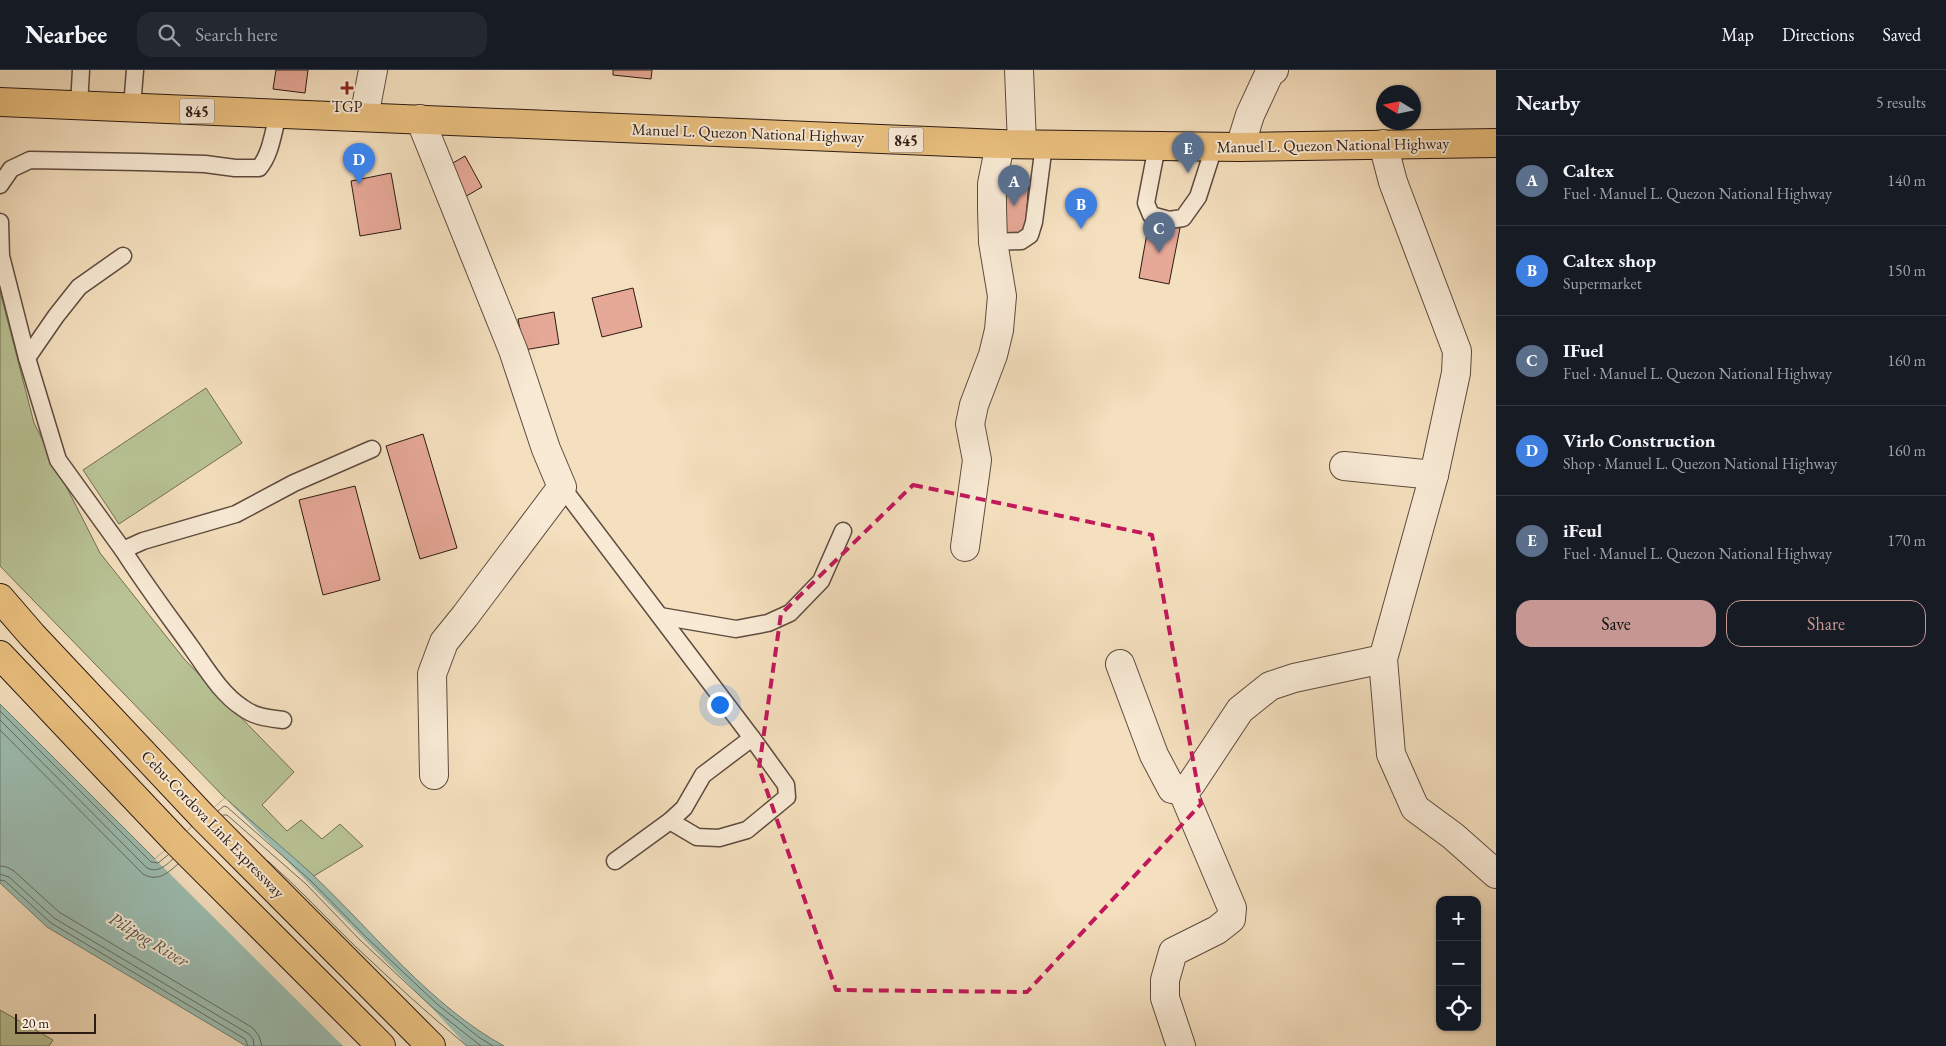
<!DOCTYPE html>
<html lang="en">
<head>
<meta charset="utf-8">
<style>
	body { margin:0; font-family:"EB Garamond",serif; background:#242831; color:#f1f3f6 }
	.controls { position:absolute; right:15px; bottom:15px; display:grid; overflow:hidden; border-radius:10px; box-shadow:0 1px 4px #0004 }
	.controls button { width:45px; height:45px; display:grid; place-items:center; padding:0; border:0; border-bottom:1px solid #363941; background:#171b24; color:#f1f3f6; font:25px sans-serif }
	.compass { position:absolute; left:1376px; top:15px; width:45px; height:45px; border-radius:50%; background:#171b24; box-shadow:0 1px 4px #0004; rotate:280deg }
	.scale { position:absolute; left:15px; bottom:12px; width:81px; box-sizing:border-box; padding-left:5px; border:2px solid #2c1a13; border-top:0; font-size:14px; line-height:18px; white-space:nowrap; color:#2c1a13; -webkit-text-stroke:4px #f8ead5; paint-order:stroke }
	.you { position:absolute; left:719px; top:634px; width:18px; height:18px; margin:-12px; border:4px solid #fff; border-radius:50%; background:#1a73e8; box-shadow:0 0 0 8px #1a73e833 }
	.badge { display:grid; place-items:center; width:32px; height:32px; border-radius:50%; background:#c59692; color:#fff; font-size:16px; font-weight:700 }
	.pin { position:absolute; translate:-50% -41px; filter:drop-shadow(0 1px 2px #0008) }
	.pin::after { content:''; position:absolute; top:26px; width:18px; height:15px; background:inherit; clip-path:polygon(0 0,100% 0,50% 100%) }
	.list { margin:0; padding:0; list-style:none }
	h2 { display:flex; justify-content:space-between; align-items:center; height:65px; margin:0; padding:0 20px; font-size:21px }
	h2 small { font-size:16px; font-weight:400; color:#9ea1a6 }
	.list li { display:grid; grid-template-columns:32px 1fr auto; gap:15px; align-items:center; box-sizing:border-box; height:90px; padding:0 20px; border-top:1px solid #363941 }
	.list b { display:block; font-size:19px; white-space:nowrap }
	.list p { margin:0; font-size:16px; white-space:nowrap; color:#9ea1a6 }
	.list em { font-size:16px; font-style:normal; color:#9ea1a6 }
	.actions { display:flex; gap:10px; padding:15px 20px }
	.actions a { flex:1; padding:11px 0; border:1px solid #c59692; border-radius:15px; text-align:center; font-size:18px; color:#c59692 }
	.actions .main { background:#c59692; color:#111 }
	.icon { flex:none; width:28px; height:28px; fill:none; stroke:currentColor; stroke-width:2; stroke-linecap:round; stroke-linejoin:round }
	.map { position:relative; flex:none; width:1496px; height:976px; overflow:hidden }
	header { display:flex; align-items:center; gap:30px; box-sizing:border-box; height:70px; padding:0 25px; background:#171b24; border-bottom:1px solid #363941 }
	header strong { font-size:24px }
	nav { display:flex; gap:28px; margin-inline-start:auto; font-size:18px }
	.search { width:350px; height:45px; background:#242831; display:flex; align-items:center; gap:12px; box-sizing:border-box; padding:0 18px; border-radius:15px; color:#9ea1a6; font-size:19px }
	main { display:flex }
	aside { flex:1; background:#171b24 }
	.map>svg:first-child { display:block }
	.green { fill:#b8c294; stroke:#726e54 }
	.water { fill:#9cbdb1; stroke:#6f7c72 }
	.pier { fill:#f4dfbe }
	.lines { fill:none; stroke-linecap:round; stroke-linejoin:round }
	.shore { stroke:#646c62; stroke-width:1 }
	.building { fill:#e6a897; stroke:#2c1a13 }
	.lane-casing { stroke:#5e4b3e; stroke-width:19 }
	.street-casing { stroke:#5e4b3e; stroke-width:30 }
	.primary-casing { stroke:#2c1a13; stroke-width:30 }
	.highway-casing { stroke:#2c1a13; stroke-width:30 }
	.lane { stroke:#f8ead5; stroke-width:16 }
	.street { stroke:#f8ead5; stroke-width:28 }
	.primary { stroke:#eac07f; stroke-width:28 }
	.highway { stroke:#eac07f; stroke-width:28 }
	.marked { fill:none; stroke:#c2185b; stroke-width:4; stroke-dasharray:10 6; stroke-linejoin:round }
	.poi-dot { fill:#8f2418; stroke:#f8ead5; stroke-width:2 }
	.labels { text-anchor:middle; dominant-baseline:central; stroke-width:4; stroke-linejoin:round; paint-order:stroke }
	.shield { fill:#f8ead5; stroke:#69584d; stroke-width:1 }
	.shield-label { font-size:15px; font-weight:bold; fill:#2c1a13 }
	.poi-label { font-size:16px; fill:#2c1a13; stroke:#f8ead5 }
	.street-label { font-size:16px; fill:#2c1a13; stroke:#f8ead5 }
	.water-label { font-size:18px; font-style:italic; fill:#53534a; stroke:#f8ead5 }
</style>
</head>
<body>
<header>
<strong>Nearbee</strong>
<div class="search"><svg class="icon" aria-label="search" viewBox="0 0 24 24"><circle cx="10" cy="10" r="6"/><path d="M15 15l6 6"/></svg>Search here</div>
<nav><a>Map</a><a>Directions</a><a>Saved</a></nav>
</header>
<main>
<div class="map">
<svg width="1496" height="976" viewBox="0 0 1496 976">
	<rect width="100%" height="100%" fill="#f4dfbe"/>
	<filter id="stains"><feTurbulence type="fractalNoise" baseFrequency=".004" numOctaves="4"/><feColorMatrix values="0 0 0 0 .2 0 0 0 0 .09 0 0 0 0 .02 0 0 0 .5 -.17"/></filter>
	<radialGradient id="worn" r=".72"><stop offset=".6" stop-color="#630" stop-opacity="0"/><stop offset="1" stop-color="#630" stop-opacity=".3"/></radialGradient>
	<g class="green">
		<path d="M0,221L34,353L100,483L185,590L294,702L262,735L287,761L301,750L322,769L340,754L363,776L314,806L225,728L0,496Z"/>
		<path d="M206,318L242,373L119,454L83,400Z"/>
		<path d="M0,940L53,970L49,976H0Z"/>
	</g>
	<path class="water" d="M0,634L155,789L225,728C254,754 285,779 314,806C374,863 431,936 504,976H246L47,857L0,813Z"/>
	<path class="pier" d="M225,728L431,937L467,976H343L155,789Z"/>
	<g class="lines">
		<g class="shore">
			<path d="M0,641L151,792L158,793L168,785"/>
			<path d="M0,650L147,798C158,803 165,796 173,789"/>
			<path d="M0,660L143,804C157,812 167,804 178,794"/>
			<path d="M218,741L224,736L227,737L310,810L365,866L437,934L480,968L493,976"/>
			<path d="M223,745H227L306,814L360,870L433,938L481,976"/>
			<path d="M268,791C299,818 326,848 356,877C392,911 429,945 467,976"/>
			<path d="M0,796L7,797L14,801L59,842L253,958L259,966L262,976"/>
			<path d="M0,804L9,807L54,848L249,964L253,969L254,976"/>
			<path d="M0,810L5,811L51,853L245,969L248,976"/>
		</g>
	</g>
	<g class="building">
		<path d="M276,0H308L305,23L273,19Z"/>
		<path d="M613,0H652L651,9L613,5Z"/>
		<path d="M465,86L482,117L463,128L446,97Z"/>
		<path d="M391,103L401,159L360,166L351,111Z"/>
		<path d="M1003,108L1029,109L1025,165L999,163Z"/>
		<path d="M1149,152L1180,158L1169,214L1139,208Z"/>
		<path d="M633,218L642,257L602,267L592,228Z"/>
		<path d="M554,242L559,274L524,280L518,249Z"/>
		<path d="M423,364L457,478L420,489L386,376Z"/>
		<path d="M355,416L380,510L323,525L299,430Z"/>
	</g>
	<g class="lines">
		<defs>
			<g id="lane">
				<path d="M79,35L81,0"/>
				<path d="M132,37L135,0"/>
				<path d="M1157,76L1146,133L1151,145L1169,150L1183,148L1198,127L1214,77"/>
				<path d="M0,115L11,99L30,90L140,92L205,94L235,98H259C271,84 273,62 278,45"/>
				<path d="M0,152L1,186L27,288L58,390L123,480"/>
				<path d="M993,172L1021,171L1030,165L1034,152L1044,75"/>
				<path d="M27,288L56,246L79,217L123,186"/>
				<path d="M562,417L752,668L786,715L787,727L747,760L719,768L697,767L670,751"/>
				<path d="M660,546L736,559L768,553L790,543L821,511L843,461"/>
				<path d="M283,650C268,648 255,647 243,638C221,624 206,598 191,577C168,545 144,513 123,480L143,471L236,444L294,413L372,379"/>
				<path d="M615,791L670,751L684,738L703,705L752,668"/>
			</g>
			<g id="street">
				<path d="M1019,0L1022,74"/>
				<path d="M364,47L373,0"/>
				<path d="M420,49L513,280L546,379L562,417L465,546L444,572L432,604L434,705"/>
				<path d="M1383,74L1393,112L1457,281L1456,303L1434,405L1383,589L1391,684L1415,738L1453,766L1496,804"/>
				<path d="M1240,77L1250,45L1269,4L1274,0"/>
				<path d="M1344,396L1434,405"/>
				<path d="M965,477L977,390L970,354L974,335L993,285L999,260L1002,226L993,172L992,139V114L1000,74"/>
				<path d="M1120,594L1154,685L1172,719L1182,720"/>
				<path d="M1181,976L1165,928V910L1173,882L1217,860L1231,849L1232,838L1182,720L1191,714L1240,640L1270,616L1294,608L1383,589"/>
			</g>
			<path id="primary" d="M0,32L1000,74L1240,77L1496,73"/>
			<g id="highway">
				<path d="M0,528L32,565L203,747L431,976"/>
				<path d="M0,585L176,771L381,976"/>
			</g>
		</defs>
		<use href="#lane" class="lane-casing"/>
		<use href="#street" class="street-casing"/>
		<use href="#primary" class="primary-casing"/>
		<use href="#highway" class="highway-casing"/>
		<use href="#lane" class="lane"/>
		<use href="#street" class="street"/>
		<use href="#primary" class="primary"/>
		<use href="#highway" class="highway"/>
	</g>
	<path class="marked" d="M913,415L1152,465L1201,734L1027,922L836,920L759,698L781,544Z"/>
	<path class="poi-dot" d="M344.5 10.5h5v5h5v5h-5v5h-5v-5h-5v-5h5z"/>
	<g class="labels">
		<g class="shield">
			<rect x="179.5" y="28.5" width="35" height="25" rx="4"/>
			<rect x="888.5" y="57.5" width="35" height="25" rx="4"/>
		</g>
		<g class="shield-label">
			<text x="197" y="41">845</text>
			<text x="906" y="70">845</text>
		</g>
		<g class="poi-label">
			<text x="347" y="36">TGP</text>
		</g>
		<g class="street-label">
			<text transform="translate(748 63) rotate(2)">Manuel L. Quezon National Highway</text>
			<text transform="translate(1333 75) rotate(-1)">Manuel L. Quezon National Highway</text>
			<text transform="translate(213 754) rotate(46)">Cebu-Cordova Link Expressway</text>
		</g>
		<g class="water-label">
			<text transform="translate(149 869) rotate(31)">Pilipog River</text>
		</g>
	</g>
	<rect width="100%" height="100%" filter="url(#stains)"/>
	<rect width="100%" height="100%" fill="url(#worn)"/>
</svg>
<div class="controls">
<button>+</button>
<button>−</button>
<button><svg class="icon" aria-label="locate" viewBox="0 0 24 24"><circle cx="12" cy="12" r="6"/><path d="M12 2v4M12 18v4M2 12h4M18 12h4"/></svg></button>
</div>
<svg class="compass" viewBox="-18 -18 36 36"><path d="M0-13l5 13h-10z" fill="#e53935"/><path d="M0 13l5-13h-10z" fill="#9ea1a6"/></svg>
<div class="scale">20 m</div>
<div class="you"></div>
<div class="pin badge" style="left:1014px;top:136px;background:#5c6f8a">A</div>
<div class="pin badge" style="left:1081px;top:159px;background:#3f7fe0">B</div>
<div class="pin badge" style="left:1159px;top:183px;background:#5c6f8a">C</div>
<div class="pin badge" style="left:359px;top:114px;background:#3f7fe0">D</div>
<div class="pin badge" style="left:1188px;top:103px;background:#5c6f8a">E</div>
</div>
<aside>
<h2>Nearby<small>5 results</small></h2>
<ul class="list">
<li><span class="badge" style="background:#5c6f8a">A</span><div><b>Caltex</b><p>Fuel · Manuel L. Quezon National Highway</p></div><em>140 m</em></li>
<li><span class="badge" style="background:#3f7fe0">B</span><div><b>Caltex shop</b><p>Supermarket</p></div><em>150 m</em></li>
<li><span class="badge" style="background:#5c6f8a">C</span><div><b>IFuel</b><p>Fuel · Manuel L. Quezon National Highway</p></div><em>160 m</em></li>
<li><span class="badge" style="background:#3f7fe0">D</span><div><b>Virlo Construction</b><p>Shop · Manuel L. Quezon National Highway</p></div><em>160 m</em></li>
<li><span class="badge" style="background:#5c6f8a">E</span><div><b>iFeul</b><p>Fuel · Manuel L. Quezon National Highway</p></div><em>170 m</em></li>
</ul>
<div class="actions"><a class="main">Save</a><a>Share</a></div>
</aside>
</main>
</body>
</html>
